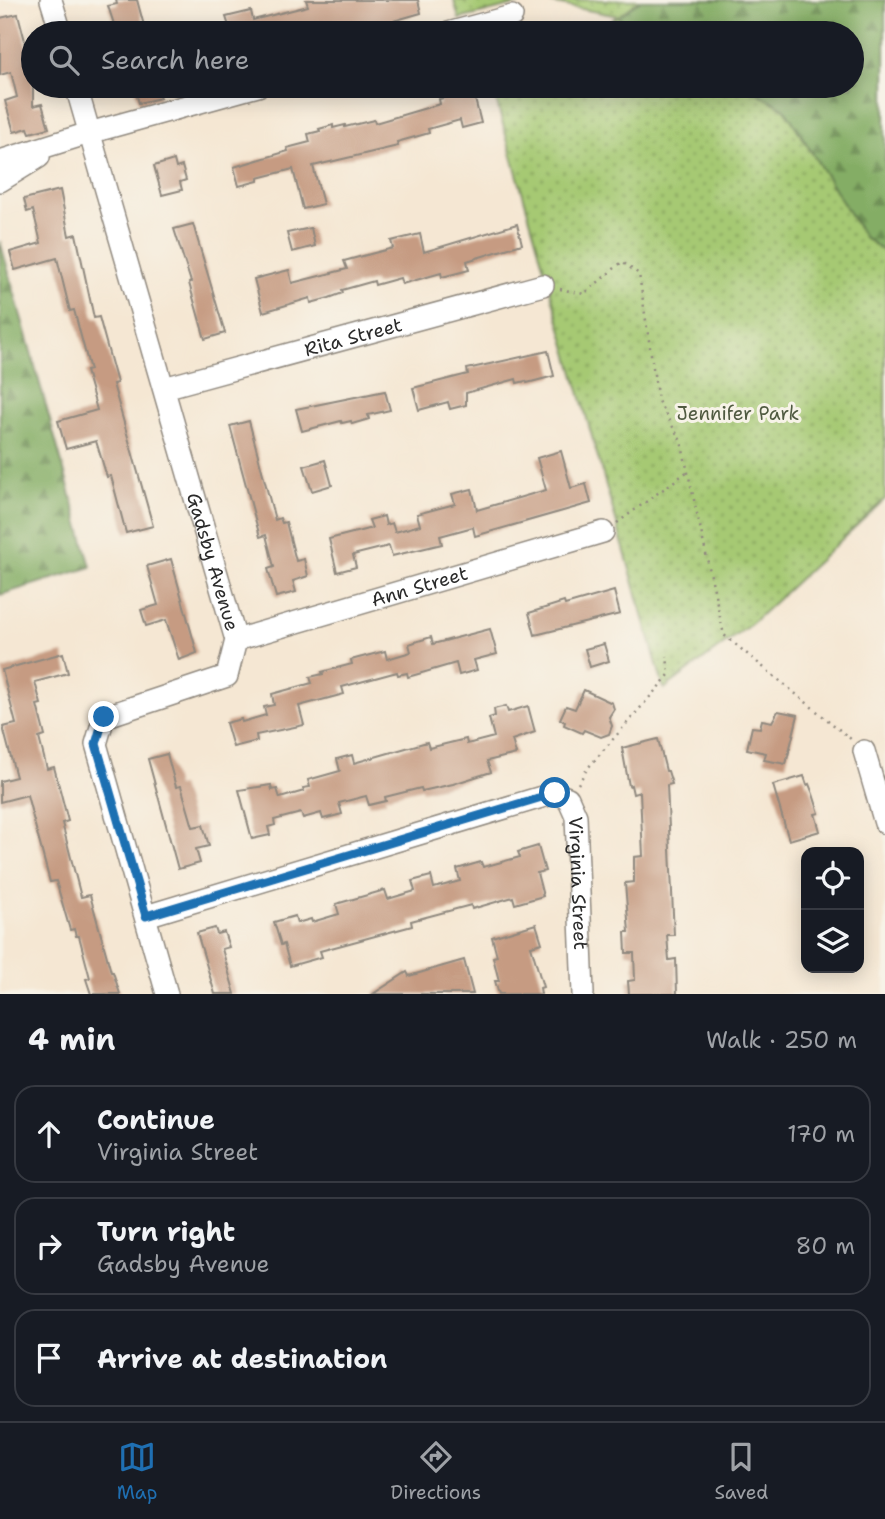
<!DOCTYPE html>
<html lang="en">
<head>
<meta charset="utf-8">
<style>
	body { margin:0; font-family:"Shantell Sans",sans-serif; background:#20242c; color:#f1f3f6 }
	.controls { position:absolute; right:21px; bottom:21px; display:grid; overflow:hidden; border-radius:14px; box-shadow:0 4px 18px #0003 }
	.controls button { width:63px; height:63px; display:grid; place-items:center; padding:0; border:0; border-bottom:2px solid #363941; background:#171b24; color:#f1f3f6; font:35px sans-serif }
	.stop { position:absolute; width:21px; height:21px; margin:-16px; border:5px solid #1f6fb2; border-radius:50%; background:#fff }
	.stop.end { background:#1f6fb2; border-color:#fff; box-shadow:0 2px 7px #0008 }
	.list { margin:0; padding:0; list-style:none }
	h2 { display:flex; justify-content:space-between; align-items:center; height:91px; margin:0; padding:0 28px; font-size:30px }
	h2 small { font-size:23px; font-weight:400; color:#9ea1a6 }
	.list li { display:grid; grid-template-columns:46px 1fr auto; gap:21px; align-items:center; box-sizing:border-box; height:98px; margin:0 14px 14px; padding:0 14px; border:2px solid #363941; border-radius:21px }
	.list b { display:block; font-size:26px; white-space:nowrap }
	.list p { margin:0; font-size:23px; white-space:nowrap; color:#9ea1a6 }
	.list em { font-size:23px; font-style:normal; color:#9ea1a6 }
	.icon { flex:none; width:38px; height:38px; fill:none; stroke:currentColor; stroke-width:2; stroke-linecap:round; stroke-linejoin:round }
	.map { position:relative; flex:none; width:885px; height:994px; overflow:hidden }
	.search { position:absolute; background:#171b24; box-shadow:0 4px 18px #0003; left:21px; right:21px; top:21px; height:77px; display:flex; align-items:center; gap:18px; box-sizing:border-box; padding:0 24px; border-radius:38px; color:#9ea1a6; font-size:26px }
	.sheet { height:427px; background:#171b24 }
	nav { display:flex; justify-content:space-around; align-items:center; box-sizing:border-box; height:98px; border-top:2px solid #363941; background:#171b24; font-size:19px; color:#9ea1a6 }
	nav a { display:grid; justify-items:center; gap:4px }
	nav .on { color:#1f6fb2 }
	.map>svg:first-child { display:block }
	.grass { fill:url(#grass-dots); stroke:#687a4f; stroke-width:2 }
	.forest { fill:url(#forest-firs); stroke:#586c48; stroke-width:2 }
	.building { fill:#c69b82 }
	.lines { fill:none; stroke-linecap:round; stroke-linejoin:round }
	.minor-casing { stroke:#90897f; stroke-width:24 }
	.path { stroke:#90897f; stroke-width:2.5; stroke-dasharray:2 5; stroke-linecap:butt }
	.minor { stroke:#fff; stroke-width:21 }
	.route { stroke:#1f6fb2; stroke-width:9 }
	.labels { text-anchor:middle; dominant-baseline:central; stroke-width:6; stroke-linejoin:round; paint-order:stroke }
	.street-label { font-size:19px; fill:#2b2b2b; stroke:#f7f3e8 }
	.park-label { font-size:19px; fill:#505a41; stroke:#f7f3e8 }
</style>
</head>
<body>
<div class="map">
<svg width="885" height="994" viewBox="0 0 885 994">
	<defs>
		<pattern id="grass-dots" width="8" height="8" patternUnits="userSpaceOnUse" patternTransform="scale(1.75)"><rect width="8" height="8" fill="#a6c973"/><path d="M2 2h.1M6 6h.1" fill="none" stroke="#87a35f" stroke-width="1.8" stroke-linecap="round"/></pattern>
		<pattern id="forest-firs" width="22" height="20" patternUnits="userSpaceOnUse" patternTransform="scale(1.75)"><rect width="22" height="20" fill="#84ad65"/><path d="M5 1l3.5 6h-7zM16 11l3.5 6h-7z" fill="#6c8d53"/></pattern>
	</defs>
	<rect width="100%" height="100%" fill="#f7f3e8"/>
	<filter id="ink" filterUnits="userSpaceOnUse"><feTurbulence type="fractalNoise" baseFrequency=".0143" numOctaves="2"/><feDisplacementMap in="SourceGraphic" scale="14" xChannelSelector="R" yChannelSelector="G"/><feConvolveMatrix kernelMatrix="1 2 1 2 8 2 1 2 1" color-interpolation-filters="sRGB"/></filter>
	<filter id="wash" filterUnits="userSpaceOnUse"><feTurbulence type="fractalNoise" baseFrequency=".00686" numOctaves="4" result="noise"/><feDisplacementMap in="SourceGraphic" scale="28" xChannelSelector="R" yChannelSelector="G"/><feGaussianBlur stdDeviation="1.57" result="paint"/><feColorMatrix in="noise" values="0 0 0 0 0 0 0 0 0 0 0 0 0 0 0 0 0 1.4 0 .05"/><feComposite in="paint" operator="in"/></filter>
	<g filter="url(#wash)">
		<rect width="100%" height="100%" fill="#f5e7d3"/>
		<g class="grass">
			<path d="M454,0H641L619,16L630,33H578L600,26L618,16L535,0L459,19Z"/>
			<path d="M492,86H745L785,109L864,237L885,252V499L751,624L664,689Z"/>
		</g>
		<g class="forest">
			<path d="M641,0H885V252L864,237L785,109L745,86H852V33H630L619,16Z"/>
			<path d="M0,241L91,567L0,595Z"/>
		</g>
		<g id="blocks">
			<g class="building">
				<path d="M116,0H137L146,33H117L108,6L117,4Z"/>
				<path d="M306,0H418L421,13L376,26L375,25L351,31L352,33H221L220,29L229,26L226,17L251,11L253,20L308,6Z"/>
				<path d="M18,14L31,64H28L33,82V106L42,104L49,128L30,133L28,128L14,132L5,101L17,97L11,72L0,75V18Z"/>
				<path d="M134,86H156L160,98L139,103Z"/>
				<path d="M473,91L481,123L462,128L460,120L428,129L429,133L397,142L398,146L313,166L323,204L303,209L293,169L258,178V181L239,186L234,167L288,151L287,148L310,142L308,134L320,131L319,129L333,125V128L345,125V127L374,120L375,123L440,104L439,99Z"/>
				<path d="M174,160L176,168L182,166L186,180L180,182L182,190L162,195L154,166Z"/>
				<path d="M60,190L69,236L76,234L94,318L99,317L117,383L113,384L153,526L126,533L111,476L107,477L96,441L66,449L58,421L97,410L86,371L90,370L74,310L70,311L57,258L15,270L10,252L41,243L33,210L27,212L24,199Z"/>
				<path d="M193,224L225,333L205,339L189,283L191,282L174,229Z"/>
				<path d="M517,224L522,244L467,261L469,270L442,277L441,273L402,284L400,278L375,285L374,281L342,290L343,293L329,298L311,303L310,298L263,312L254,279L289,270L292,283L347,269L344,261L393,248L391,241L420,234L424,252Z"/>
				<path d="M311,228L315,246L292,252L287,233Z"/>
				<path d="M548,351L554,376L527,383L526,381L517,383L516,379L466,393V405L450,409L448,402L419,410L413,388L468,374L467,369Z"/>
				<path d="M385,391L390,410L368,415L369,419L352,424L351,421L342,423L341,421L302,431L296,409Z"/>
				<path d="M249,421L275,520L280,518L282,523L286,522L296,561L304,559L308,576L293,581L296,592L276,597L268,569L274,567L266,535L260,537L230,426Z"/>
				<path d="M561,451L571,488L586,484L591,503L475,536L473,527L440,536L442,544L392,556L389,546L353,555L356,567L337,572L329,539L372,528L369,520L384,516L386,525L392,523L395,532L420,525L417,514L455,504L452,494L472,489L477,510L546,490L537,458Z"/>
				<path d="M325,460L332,485L312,491L304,466Z"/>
				<path d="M171,559L197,653L179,660L166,620L146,626L141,610L158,605L147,566Z"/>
				<path d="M614,591L620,614L535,635L529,613L564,602L565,605Z"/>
				<path d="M490,629L497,654L474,660L477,670L459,675L456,663L408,677L407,673L398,675L397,672L342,687L344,694L299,706L304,725L256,735L257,741L233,747L226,723L241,719L242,722L266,715L264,707L274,705L272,694L312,683L310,677L323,674L322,672L352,664L351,660L385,651L387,659L411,652L409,644L431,637L433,644Z"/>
				<path d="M604,644L609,661L590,667L585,649Z"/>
				<path d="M63,653L68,673L35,682L41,704L37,705L45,736L39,738L47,769L54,767L59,786L68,821L62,823L81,897L90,895L111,972H113L120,994H91L86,979L90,978L79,936H76L74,929L70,930L56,881L50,882L27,795L0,802V781L16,777L3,727L16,724L2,670Z"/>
				<path d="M584,690L612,703L614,709L609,717L612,726L609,734L601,737L584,730L582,733L564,725L565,722L560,719L566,706L575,709Z"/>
				<path d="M506,706L508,712L528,706L535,732L512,740L516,754L487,761L491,772L453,784L422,791L421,788L385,797L386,801L369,805L366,796L339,803L342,814L323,819L321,813L303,818L301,813L274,820L275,825L268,827L270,835L252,839L239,790L271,785L272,790L277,789L280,798L304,791L303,788L310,787L308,780L340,771L337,759L352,755L354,763L427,742L429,748L466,739L467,744L494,737L489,718L495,716L494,709Z"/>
				<path d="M778,711L798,715L786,764L764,760L766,753L747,749L752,727L760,728L762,720L772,722Z"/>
				<path d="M658,739L666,771H668L672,784L667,785L674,935H667L669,960L676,959L677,994H629L628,981L635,980L634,953H626L625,932H629L625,883L634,882V857L643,856L640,792L633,794L631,785L629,786L622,748Z"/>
				<path d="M167,754L176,787L181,786L193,827L203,825L209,846L196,849L200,863L178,869L148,759Z"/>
				<path d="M804,776L807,785L809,784L813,794L819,813L815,814L820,831L789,840L773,785Z"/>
				<path d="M538,846L545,871L537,873L543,896L515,904L513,897L472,909L471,905L411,921L412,926L320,951L322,957L290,966L284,944L281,945L274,922L295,916L297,923L311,919L312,922L339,914L336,904L385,890L388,899L415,891L412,881L431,876L434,888L460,881L457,869L481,862L483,867L520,857L518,852Z"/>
				<path d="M536,924L542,943L531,946L543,987L540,988L541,994H499L495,981H499L493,957L497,956L492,937Z"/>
				<path d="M215,928L217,934L224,932L229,947L222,949L235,994H215L203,953L197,933Z"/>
				<path d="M464,960L473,994H373L407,972L409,976Z"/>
			</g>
		</g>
	</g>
	<g filter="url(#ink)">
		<use href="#blocks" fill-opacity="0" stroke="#90897f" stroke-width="2"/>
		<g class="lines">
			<defs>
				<g id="minor">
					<path d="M51,0L61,33"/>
					<path d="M448,33L512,16"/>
					<path id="s1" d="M76,86L236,640L227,676L104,717L96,744L167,994"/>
					<path d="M0,161L89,133L258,86"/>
					<path d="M0,181L39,157"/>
					<path id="s2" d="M164,388L543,285"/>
					<path id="s3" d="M236,640L603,532"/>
					<path d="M864,751L885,823"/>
					<path id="s4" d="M146,916L555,793L568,798L576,816L583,994"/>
				</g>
			</defs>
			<use href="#minor" class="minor-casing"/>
			<g class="path">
				<path d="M560,289L584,294L622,262L639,274L658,401L681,441L724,635L852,740"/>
				<path d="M617,523L688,471"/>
				<path d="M578,784L587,769L669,675L667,656"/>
			</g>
			<use href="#minor" class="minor"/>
		</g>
	</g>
	<g class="lines" filter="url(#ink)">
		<path class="route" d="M104,717L96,744L146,916L555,793"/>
	</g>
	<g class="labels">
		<g class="street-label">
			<text stroke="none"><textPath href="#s2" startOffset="196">Rita Street</textPath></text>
			<text stroke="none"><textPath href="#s1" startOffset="495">Gadsby Avenue</textPath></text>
			<text stroke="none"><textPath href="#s3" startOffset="191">Ann Street</textPath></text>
			<text stroke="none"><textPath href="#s4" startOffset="528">Virginia Street</textPath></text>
		</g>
		<g class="park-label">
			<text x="738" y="413">Jennifer Park</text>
		</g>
	</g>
</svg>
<div class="controls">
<button><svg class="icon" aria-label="locate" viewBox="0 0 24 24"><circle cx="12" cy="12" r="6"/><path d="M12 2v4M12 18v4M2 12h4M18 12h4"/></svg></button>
<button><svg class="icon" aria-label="layers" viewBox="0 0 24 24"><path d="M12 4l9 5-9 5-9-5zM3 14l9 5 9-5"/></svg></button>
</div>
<div class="stop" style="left:555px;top:793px"></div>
<div class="stop end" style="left:104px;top:717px"></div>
<div class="search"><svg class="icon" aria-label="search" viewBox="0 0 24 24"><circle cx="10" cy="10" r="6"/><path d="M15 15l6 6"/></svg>Search here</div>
</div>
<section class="sheet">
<h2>4 min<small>Walk · 250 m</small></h2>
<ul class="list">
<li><svg class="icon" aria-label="ahead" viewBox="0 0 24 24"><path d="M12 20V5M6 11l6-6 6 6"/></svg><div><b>Continue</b><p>Virginia Street</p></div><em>170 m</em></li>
<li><svg class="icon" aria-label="right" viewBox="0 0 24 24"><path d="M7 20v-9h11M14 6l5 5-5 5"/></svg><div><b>Turn right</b><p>Gadsby Avenue</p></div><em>80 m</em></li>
<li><svg class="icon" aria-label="arrive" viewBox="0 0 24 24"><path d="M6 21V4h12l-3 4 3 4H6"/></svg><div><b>Arrive at destination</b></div></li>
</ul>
</section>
<nav>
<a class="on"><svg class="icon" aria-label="map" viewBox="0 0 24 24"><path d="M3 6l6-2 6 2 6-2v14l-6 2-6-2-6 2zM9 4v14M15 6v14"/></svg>Map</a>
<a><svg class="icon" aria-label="directions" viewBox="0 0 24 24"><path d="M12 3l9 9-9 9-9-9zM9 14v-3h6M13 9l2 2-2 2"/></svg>Directions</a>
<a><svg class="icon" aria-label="saved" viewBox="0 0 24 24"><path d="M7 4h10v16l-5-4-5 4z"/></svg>Saved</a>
</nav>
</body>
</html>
